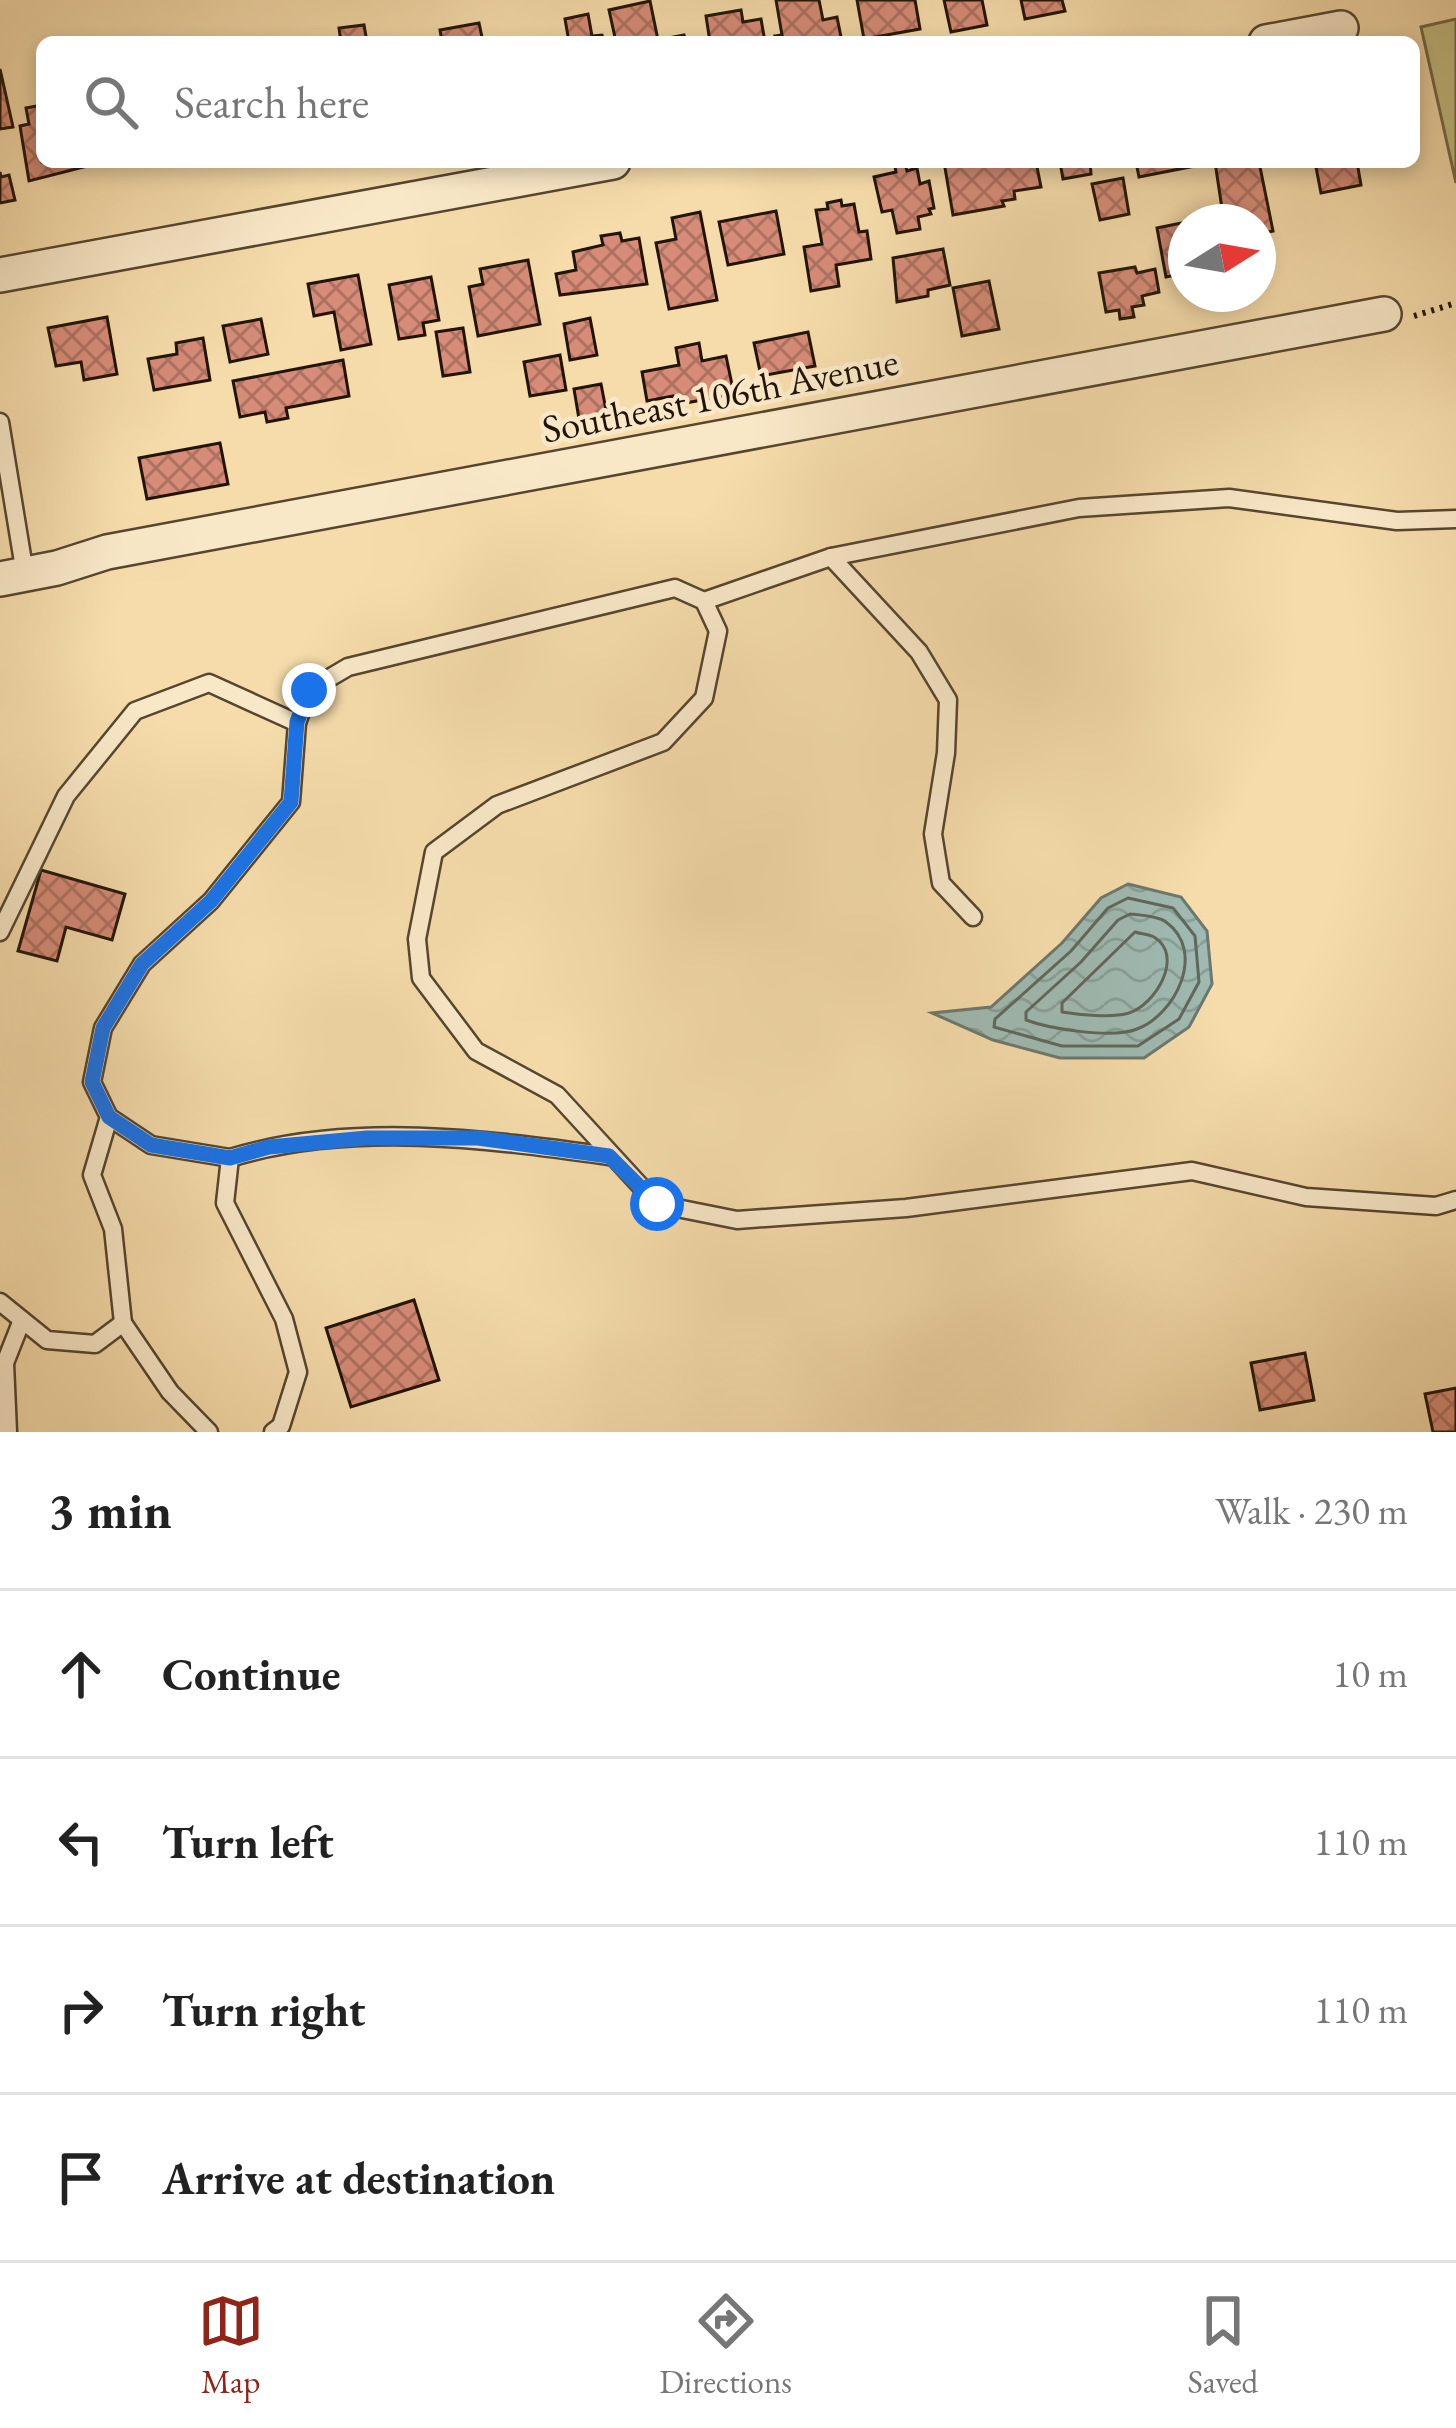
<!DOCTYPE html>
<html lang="en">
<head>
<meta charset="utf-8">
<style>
	body { margin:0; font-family:"EB Garamond",serif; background:#f2f2f2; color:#222 }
	.compass { position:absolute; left:1168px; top:204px; width:108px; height:108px; border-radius:50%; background:#fff; box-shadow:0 6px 18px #0003; rotate:79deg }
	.stop { position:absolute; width:36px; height:36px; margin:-27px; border:9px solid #1a73e8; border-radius:50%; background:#fff }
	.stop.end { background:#1a73e8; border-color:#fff; box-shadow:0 3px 12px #0008 }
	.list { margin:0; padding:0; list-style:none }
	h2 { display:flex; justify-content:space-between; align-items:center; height:156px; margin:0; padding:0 48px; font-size:51px }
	h2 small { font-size:39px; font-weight:400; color:#767676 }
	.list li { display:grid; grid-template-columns:78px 1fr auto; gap:36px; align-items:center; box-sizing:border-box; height:168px; padding:0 48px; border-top:3px solid #e0e0e0 }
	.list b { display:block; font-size:45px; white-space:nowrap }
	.list em { font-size:39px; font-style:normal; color:#767676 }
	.icon { flex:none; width:66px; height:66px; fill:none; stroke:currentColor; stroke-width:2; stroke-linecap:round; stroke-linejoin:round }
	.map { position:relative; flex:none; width:1456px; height:1432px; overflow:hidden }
	.search { position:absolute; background:#fff; box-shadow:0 6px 18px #0003; left:36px; right:36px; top:36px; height:132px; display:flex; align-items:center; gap:30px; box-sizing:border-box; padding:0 42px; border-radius:18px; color:#767676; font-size:45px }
	.sheet { height:828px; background:#fff }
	nav { display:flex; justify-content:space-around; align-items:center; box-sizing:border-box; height:168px; border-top:3px solid #e0e0e0; background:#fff; font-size:33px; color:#767676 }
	nav a { display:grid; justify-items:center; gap:6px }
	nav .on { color:#8f2418 }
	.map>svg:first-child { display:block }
	.garden { fill:#c4be83; stroke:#726944; stroke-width:3 }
	.water { fill:url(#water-waves); stroke:#6d786d; stroke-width:3 }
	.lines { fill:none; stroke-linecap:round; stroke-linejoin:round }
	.shore { stroke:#60675c; stroke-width:3 }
	.building { fill:url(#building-cross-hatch); stroke:#211406; stroke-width:3 }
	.service-casing { stroke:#56462f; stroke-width:21 }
	.minor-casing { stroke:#56462f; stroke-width:38 }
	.path { stroke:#211406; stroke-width:6; stroke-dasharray:3 6; stroke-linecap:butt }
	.service { stroke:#f9e8c8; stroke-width:16 }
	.minor { stroke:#f9e8c8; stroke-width:33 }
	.route { stroke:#1a73e8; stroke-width:15 }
	.labels { text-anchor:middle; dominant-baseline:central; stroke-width:9; stroke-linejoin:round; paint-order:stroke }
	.street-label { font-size:39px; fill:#211406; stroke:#f9e8c8 }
</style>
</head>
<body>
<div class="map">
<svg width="1456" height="1432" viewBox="0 0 1456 1432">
	<defs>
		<pattern id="water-waves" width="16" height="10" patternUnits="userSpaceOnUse" patternTransform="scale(3)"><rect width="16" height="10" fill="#9fbab2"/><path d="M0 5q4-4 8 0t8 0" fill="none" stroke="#899f98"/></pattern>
		<pattern id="building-cross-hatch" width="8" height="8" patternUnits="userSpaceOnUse" patternTransform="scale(3)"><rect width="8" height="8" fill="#d68c78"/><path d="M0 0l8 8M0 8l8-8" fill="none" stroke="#ad7160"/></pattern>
	</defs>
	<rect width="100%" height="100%" fill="#f6dcab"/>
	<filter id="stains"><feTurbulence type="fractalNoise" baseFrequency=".00167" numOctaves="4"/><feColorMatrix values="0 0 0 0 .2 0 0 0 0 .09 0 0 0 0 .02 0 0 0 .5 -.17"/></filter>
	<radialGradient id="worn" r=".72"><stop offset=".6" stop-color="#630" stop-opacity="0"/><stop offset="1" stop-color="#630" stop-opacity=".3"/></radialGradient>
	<path class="garden" d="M1456,19V183L1421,27Z"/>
	<path class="water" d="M1128,884L1181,897L1207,931L1212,984L1189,1027L1144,1058H1060L993,1040L932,1013L991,1007L1062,943L1101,898Z"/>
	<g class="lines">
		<g class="shore">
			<path d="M1128,898L1173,908L1195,936L1199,982L1179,1019L1138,1046H1062L994,1027L995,1019L1071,951L1108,908Z"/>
			<path d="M1130,914C1140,915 1158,916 1166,922C1207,952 1175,1015 1137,1029C1113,1039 1050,1029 1026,1020V1012L1081,962L1118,920Z"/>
			<path d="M1135,932C1141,934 1148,934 1154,937C1185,956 1155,1005 1129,1013C1112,1018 1080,1015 1062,1012V1003Z"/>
		</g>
	</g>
	<g class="building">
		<path d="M776,0H819L823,20L837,17L842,42H777L775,36L782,35Z"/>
		<path d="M857,0H915L920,29L864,39Z"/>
		<path d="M944,0H982L987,25L951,32Z"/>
		<path d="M1021,0H1062L1065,11L1025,19Z"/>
		<path d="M650,1L658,40L684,35L686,42H616L609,10Z"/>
		<path d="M741,10L743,22L761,19L765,42H710L706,16Z"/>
		<path d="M588,14L592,36L602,35L604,42H569L565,19Z"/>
		<path d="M479,23L483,42H442L440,30Z"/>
		<path d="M364,25L367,42H341L339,28Z"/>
		<path d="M0,69L13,127L0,129Z"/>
		<path d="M42,105V162H83L84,167L29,181L20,126L29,124L26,108Z"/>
		<path d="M944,162H1036L1041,187L1014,191L1015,199L1002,201L1004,206L953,215Z"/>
		<path d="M1060,162H1090L1091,174L1063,179Z"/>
		<path d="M1136,162H1199L1200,165L1139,177Z"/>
		<path d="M1215,162H1259L1273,231L1258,234V222H1224Z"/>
		<path d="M1315,162H1357L1361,185L1321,193Z"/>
		<path d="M905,164L907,171L917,168L920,184L929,181L934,208L929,209L931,214L918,217L920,229L897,233L892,210L882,212L874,177L896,172L895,167Z"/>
		<path d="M0,172L1,177L9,175L15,200L0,203Z"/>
		<path d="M1123,178L1129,214L1100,220L1092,184Z"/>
		<path d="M841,200L842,206L854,204L859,232L867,231L871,259L836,265L839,286L811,291L804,247L822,244L816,210L828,209L827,203Z"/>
		<path d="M776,211L784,254L728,265L719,222Z"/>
		<path d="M700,212L717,300L669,309L656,243L676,239L672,218Z"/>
		<path d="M1186,222V273L1166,277L1157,228Z"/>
		<path d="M620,233L622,241L639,238L647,284L560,295L556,274L576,270L573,252L603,245L601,236Z"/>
		<path d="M943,249L950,285L928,290V296L897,302L893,258Z"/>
		<path d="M528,260L540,324L478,336L469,287L483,284L480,269Z"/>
		<path d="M1135,267L1137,273L1155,269L1159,292L1142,296L1144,305L1132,307L1134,317L1120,319L1119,310L1106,312L1099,273Z"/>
		<path d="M358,275L371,344L341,350L334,312L314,316L308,284Z"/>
		<path d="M431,277L439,320L423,323L425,335L399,339L389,285Z"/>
		<path d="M989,281L999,329L962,336L953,288Z"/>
		<path d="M107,317L117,374L84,380L81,362L56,366L48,328Z"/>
		<path d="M590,318L597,355L570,360L564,324Z"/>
		<path d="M261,319L268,354L230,362L223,326Z"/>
		<path d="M463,328L470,372L443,376L436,332Z"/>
		<path d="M808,332L815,366L761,376L754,343Z"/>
		<path d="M203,338L210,380L154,390L148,359L177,354L176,343Z"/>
		<path d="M699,343L702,361L726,356L734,394L675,405L673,396L647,401L642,372L679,365L676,348Z"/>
		<path d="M560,355L566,390L530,396L524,362Z"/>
		<path d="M343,360L349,396L286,408L288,418L267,422L265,412L240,417L233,381Z"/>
		<path d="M601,384L608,420L580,425L574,389Z"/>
		<path d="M220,443L228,484L147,499L139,458Z"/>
		<path d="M41,870L125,894L112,940L66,927L57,961L18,951Z"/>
		<path d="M414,1300L439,1380L351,1407L326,1328Z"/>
		<path d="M1305,1353L1314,1400L1260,1410L1251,1363Z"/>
		<path d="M1456,1388V1432H1433L1425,1394Z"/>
	</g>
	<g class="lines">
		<defs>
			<g id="service">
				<path d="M0,422L25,574"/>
				<path d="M831,557L919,652L948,700L946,753L933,834L941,883L973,917"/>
				<path d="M704,601L831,557L1079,508L1229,498L1397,521L1456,519"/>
				<path d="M0,932L66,796L135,711L209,683L297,723"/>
				<path d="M230,1158L151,1145L109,1117L92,1082L103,1028L142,964L211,901L291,802L297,723L309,690L348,667L675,588L704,601L718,631L704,698L663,742L497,805L434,852L417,939L421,978L476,1051L557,1095L657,1204L737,1220L906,1208L1192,1171L1306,1197L1436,1206L1456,1200"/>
				<path d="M0,1302L47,1340L95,1344L123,1323L113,1229L92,1175L109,1117"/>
				<path d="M123,1323L170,1392L209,1432"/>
				<path d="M8,1432L5,1363L22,1320"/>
				<path d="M273,1432L281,1426L298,1372L284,1319L225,1203L230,1158C351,1121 486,1139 609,1156"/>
			</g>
			<g id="minor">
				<path d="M1266,42L1341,28"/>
				<path d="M0,275L613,162"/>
				<path d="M0,579L57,568L107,552L1384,314"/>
			</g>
		</defs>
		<use href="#service" class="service-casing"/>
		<use href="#minor" class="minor-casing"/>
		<path class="path" d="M1414,316L1456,303"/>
		<use href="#service" class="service"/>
		<use href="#minor" class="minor"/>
	</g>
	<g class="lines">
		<path class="route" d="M309,690L297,722L291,802L211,901L142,964L103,1028L92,1082L109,1117L151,1145L230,1158L269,1147L367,1138H478L609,1156L657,1204"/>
	</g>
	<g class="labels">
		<g class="street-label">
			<text transform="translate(720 395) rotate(-11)">Southeast 106th Avenue</text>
		</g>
	</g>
	<rect width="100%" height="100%" filter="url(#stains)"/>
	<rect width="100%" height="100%" fill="url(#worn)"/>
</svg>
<svg class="compass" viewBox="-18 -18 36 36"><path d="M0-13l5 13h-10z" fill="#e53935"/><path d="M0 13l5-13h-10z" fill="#767676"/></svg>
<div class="stop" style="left:657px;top:1204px"></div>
<div class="stop end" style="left:309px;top:690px"></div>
<div class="search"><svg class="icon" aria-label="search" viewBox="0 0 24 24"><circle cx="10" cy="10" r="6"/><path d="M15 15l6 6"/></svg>Search here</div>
</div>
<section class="sheet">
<h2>3 min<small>Walk · 230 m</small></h2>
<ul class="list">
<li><svg class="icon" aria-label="ahead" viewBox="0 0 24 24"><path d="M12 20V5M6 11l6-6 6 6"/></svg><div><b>Continue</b></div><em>10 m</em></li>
<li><svg class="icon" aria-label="left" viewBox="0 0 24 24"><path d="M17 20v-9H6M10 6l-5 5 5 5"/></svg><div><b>Turn left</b></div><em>110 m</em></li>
<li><svg class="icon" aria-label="right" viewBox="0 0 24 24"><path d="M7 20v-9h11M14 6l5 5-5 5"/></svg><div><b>Turn right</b></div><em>110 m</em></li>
<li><svg class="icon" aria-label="arrive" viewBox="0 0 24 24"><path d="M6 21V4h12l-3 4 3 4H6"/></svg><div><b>Arrive at destination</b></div></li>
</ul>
</section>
<nav>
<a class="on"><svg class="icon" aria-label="map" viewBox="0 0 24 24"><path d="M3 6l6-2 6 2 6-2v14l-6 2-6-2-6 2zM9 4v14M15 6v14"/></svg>Map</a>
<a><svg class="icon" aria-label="directions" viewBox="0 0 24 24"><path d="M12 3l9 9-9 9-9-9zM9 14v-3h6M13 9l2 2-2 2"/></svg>Directions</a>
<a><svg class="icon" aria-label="saved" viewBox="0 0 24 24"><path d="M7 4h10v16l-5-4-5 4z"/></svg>Saved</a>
</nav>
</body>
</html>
